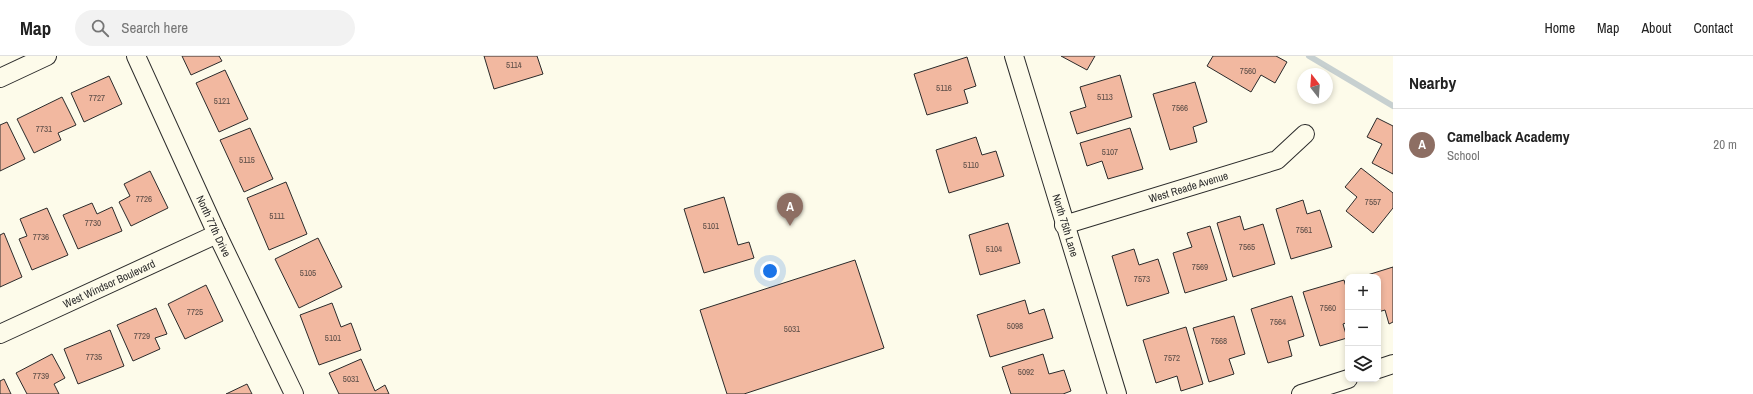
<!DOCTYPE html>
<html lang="en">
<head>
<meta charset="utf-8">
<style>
	body { margin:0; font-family:"Archivo Narrow",sans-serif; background:#f2f2f2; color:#222 }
	.controls { position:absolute; right:12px; bottom:12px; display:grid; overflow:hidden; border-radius:8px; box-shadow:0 2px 6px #0003 }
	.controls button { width:36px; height:36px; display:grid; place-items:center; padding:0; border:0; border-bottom:1px solid #e0e0e0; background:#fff; color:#222; font:20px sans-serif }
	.compass { position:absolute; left:1297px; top:12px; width:36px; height:36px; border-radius:50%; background:#fff; box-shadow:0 2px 6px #0003; rotate:343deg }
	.you { position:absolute; left:770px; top:215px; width:14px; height:14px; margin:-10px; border:3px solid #fff; border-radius:50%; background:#1a73e8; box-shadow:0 0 0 6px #1a73e833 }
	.badge { display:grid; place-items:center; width:26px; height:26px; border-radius:50%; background:#111827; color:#fff; font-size:13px; font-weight:700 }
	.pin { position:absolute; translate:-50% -33px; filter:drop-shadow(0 1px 2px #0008) }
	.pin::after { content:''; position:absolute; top:21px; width:14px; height:12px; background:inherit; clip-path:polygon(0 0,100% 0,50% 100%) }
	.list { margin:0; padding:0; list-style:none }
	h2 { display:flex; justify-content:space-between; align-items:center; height:52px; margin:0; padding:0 16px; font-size:17px }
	h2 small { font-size:13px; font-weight:400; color:#767676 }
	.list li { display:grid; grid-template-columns:26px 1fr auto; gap:12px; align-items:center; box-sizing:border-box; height:72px; padding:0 16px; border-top:1px solid #e0e0e0 }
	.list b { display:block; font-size:15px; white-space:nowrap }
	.list p { margin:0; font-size:13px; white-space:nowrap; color:#767676 }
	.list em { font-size:13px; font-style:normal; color:#767676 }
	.icon { flex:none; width:22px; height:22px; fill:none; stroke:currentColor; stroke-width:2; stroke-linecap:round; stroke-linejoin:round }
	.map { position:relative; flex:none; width:1393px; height:338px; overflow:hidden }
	header { display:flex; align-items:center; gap:24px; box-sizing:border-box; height:56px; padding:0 20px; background:#fff; border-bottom:1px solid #e0e0e0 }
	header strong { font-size:19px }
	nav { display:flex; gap:22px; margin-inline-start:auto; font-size:14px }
	.search { width:280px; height:36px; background:#f2f2f2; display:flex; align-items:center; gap:10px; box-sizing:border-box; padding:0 14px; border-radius:22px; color:#767676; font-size:15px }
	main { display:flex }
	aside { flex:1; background:#fff }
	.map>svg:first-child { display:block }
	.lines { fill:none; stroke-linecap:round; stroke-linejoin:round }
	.stream { stroke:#c7d0d0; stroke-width:6 }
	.building { fill:#f2b8a0; stroke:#2b2b2b }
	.minor-casing { stroke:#2b2b2b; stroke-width:20 }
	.minor { stroke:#fdfbea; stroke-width:18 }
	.labels { text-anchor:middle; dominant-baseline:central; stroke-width:3; stroke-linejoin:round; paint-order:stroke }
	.number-label { font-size:9px; fill:#5d4e48 }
	.street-label { font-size:11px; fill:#2b2b2b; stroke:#fdfbea }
</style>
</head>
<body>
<header>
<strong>Map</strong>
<div class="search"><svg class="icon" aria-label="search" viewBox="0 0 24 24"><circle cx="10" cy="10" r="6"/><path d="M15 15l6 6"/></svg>Search here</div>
<nav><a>Home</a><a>Map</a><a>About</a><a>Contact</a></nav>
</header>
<main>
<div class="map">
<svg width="1393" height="338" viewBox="0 0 1393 338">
	<rect width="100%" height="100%" fill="#fdfbea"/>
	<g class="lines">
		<path class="stream" d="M1309,0L1393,50"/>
	</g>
	<g class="building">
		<path d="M182,0H219L222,5L191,19Z"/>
		<path d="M484,0H537L543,18L494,33Z"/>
		<path d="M1061,0H1095L1087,14Z"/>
		<path d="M1213,0H1276L1287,6L1275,27L1261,19L1251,36L1207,10Z"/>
		<path d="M967,1L976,30L964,34L968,47L927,59L914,18Z"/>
		<path d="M225,14L248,63L219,76L196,27Z"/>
		<path d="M1120,19L1132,61L1077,78L1070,56L1086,51L1080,31Z"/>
		<path d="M109,20L122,48L84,66L71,37Z"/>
		<path d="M1195,26L1207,66L1193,71L1197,86L1170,94L1153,38Z"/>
		<path d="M62,41L76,69L58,77L61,84L34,97L17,63Z"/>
		<path d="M1377,62L1393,70V118L1372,107L1382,88L1367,81Z"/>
		<path d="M7,66L25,103L0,115V69Z"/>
		<path d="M250,72L273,123L244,136L220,84Z"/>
		<path d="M1130,72L1143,113L1108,123L1102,105L1087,110L1080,87Z"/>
		<path d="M976,81L982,99L996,95L1004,120L949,137L936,94Z"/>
		<path d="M1361,112L1393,137V152L1373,177L1346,155L1357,141L1345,131Z"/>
		<path d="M150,115L168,152L131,170L119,146L130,140L124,128Z"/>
		<path d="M286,126L307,178L269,194L247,142Z"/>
		<path d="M724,141L738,189L749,186L754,202L704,217L684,153Z"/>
		<path d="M1303,144L1307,158L1320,154L1332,191L1291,203L1276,153Z"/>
		<path d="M92,147L97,158L112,151L122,175L78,193L63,159Z"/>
		<path d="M47,152L68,199L32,214L19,183L27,180L20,163Z"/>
		<path d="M1240,160L1244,174L1263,168L1275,208L1233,221L1217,167Z"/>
		<path d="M1008,167L1020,207L980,219L969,179Z"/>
		<path d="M1210,170L1227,224L1185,237L1173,197L1192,191L1187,177Z"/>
		<path d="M4,177L22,221L0,231V179Z"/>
		<path d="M318,182L342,231L299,252L275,203Z"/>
		<path d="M1134,193L1139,209L1158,203L1169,237L1127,250L1112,200Z"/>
		<path d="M855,204L884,292L744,338H727L700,254Z"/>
		<path d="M1393,211V266L1389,268L1385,254L1378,256V221H1361Z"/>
		<path d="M1344,224L1348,238V266L1343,268L1347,282L1320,290L1303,236Z"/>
		<path d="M206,229L223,265L185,283L168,248Z"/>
		<path d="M1292,240L1304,280L1288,285L1292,300L1268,307L1251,253Z"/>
		<path d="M1025,244L1029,258L1044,253L1053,282L990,301L977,259Z"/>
		<path d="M332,247L341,271L351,267L361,294L319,309L300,259Z"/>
		<path d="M156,252L167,278L155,282L160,293L133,305L117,269Z"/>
		<path d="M1234,260L1245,298L1229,303L1234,318L1209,326L1193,272Z"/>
		<path d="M1186,271L1203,328L1181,335L1177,320L1156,327L1143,284Z"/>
		<path d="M110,274L124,310L78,328L64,293Z"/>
		<path d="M52,298L65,322L54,328L59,338H27L16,317Z"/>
		<path d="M1043,298L1049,318L1064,314L1071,335L1063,338H1011L1002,311Z"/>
		<path d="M361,303L375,335L385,329L389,338H339L329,317Z"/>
		<path d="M4,323L11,338H0V325Z"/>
		<path d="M247,328L252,338H226Z"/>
	</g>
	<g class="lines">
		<defs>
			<g id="minor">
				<path id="s1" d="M136,0L217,178L294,338"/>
				<path id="s2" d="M1014,0L1117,338"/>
				<path d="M0,22L47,0"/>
				<path id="s3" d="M1064,169L1277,104L1305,78"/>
				<path id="s4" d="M0,278L217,178"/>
				<path d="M1378,313L1393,308"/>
				<path d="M1301,338L1348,323"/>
			</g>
		</defs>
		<use href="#minor" class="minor-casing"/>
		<use href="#minor" class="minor"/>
	</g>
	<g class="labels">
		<g class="number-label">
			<text x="514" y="9">5114</text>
			<text x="1248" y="15">7560</text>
			<text x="944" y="32">5116</text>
			<text x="1105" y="41">5113</text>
			<text x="97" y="42">7727</text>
			<text x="222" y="45">5121</text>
			<text x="1180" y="52">7566</text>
			<text x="44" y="73">7731</text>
			<text x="1110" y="96">5107</text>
			<text x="247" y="104">5115</text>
			<text x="971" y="109">5110</text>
			<text x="144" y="143">7726</text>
			<text x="1373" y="146">7557</text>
			<text x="277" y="160">5111</text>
			<text x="93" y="167">7730</text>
			<text x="711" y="170">5101</text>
			<text x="1304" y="174">7561</text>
			<text x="41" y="181">7736</text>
			<text x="1247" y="191">7565</text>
			<text x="994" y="193">5104</text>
			<text x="1200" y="211">7569</text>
			<text x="308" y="217">5105</text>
			<text x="1142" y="223">7573</text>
			<text x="1328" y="252">7560</text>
			<text x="195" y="256">7725</text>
			<text x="1278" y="266">7564</text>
			<text x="1015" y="270">5098</text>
			<text x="792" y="273">5031</text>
			<text x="142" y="280">7729</text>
			<text x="333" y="282">5101</text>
			<text x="1219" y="285">7568</text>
			<text x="94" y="301">7735</text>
			<text x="1172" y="302">7572</text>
			<text x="1026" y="316">5092</text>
			<text x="41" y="320">7739</text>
			<text x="351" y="323">5031</text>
		</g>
		<g class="street-label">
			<text stroke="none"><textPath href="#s3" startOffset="130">West Reade Avenue</textPath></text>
			<text stroke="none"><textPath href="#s2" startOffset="177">North 75th Lane</textPath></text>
			<text stroke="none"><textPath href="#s1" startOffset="187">North 77th Drive</textPath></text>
			<text stroke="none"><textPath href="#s4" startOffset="120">West Windsor Boulevard</textPath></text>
		</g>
	</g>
</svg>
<div class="controls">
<button>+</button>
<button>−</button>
<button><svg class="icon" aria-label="layers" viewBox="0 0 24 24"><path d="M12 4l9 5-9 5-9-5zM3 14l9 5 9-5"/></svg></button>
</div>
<svg class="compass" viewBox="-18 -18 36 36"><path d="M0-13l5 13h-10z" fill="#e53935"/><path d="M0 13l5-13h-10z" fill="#767676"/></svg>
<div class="you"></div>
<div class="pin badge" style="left:790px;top:170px;background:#8d6e63">A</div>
</div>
<aside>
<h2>Nearby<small></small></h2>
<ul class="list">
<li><span class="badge" style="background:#8d6e63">A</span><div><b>Camelback Academy</b><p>School</p></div><em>20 m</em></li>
</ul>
</aside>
</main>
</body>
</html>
